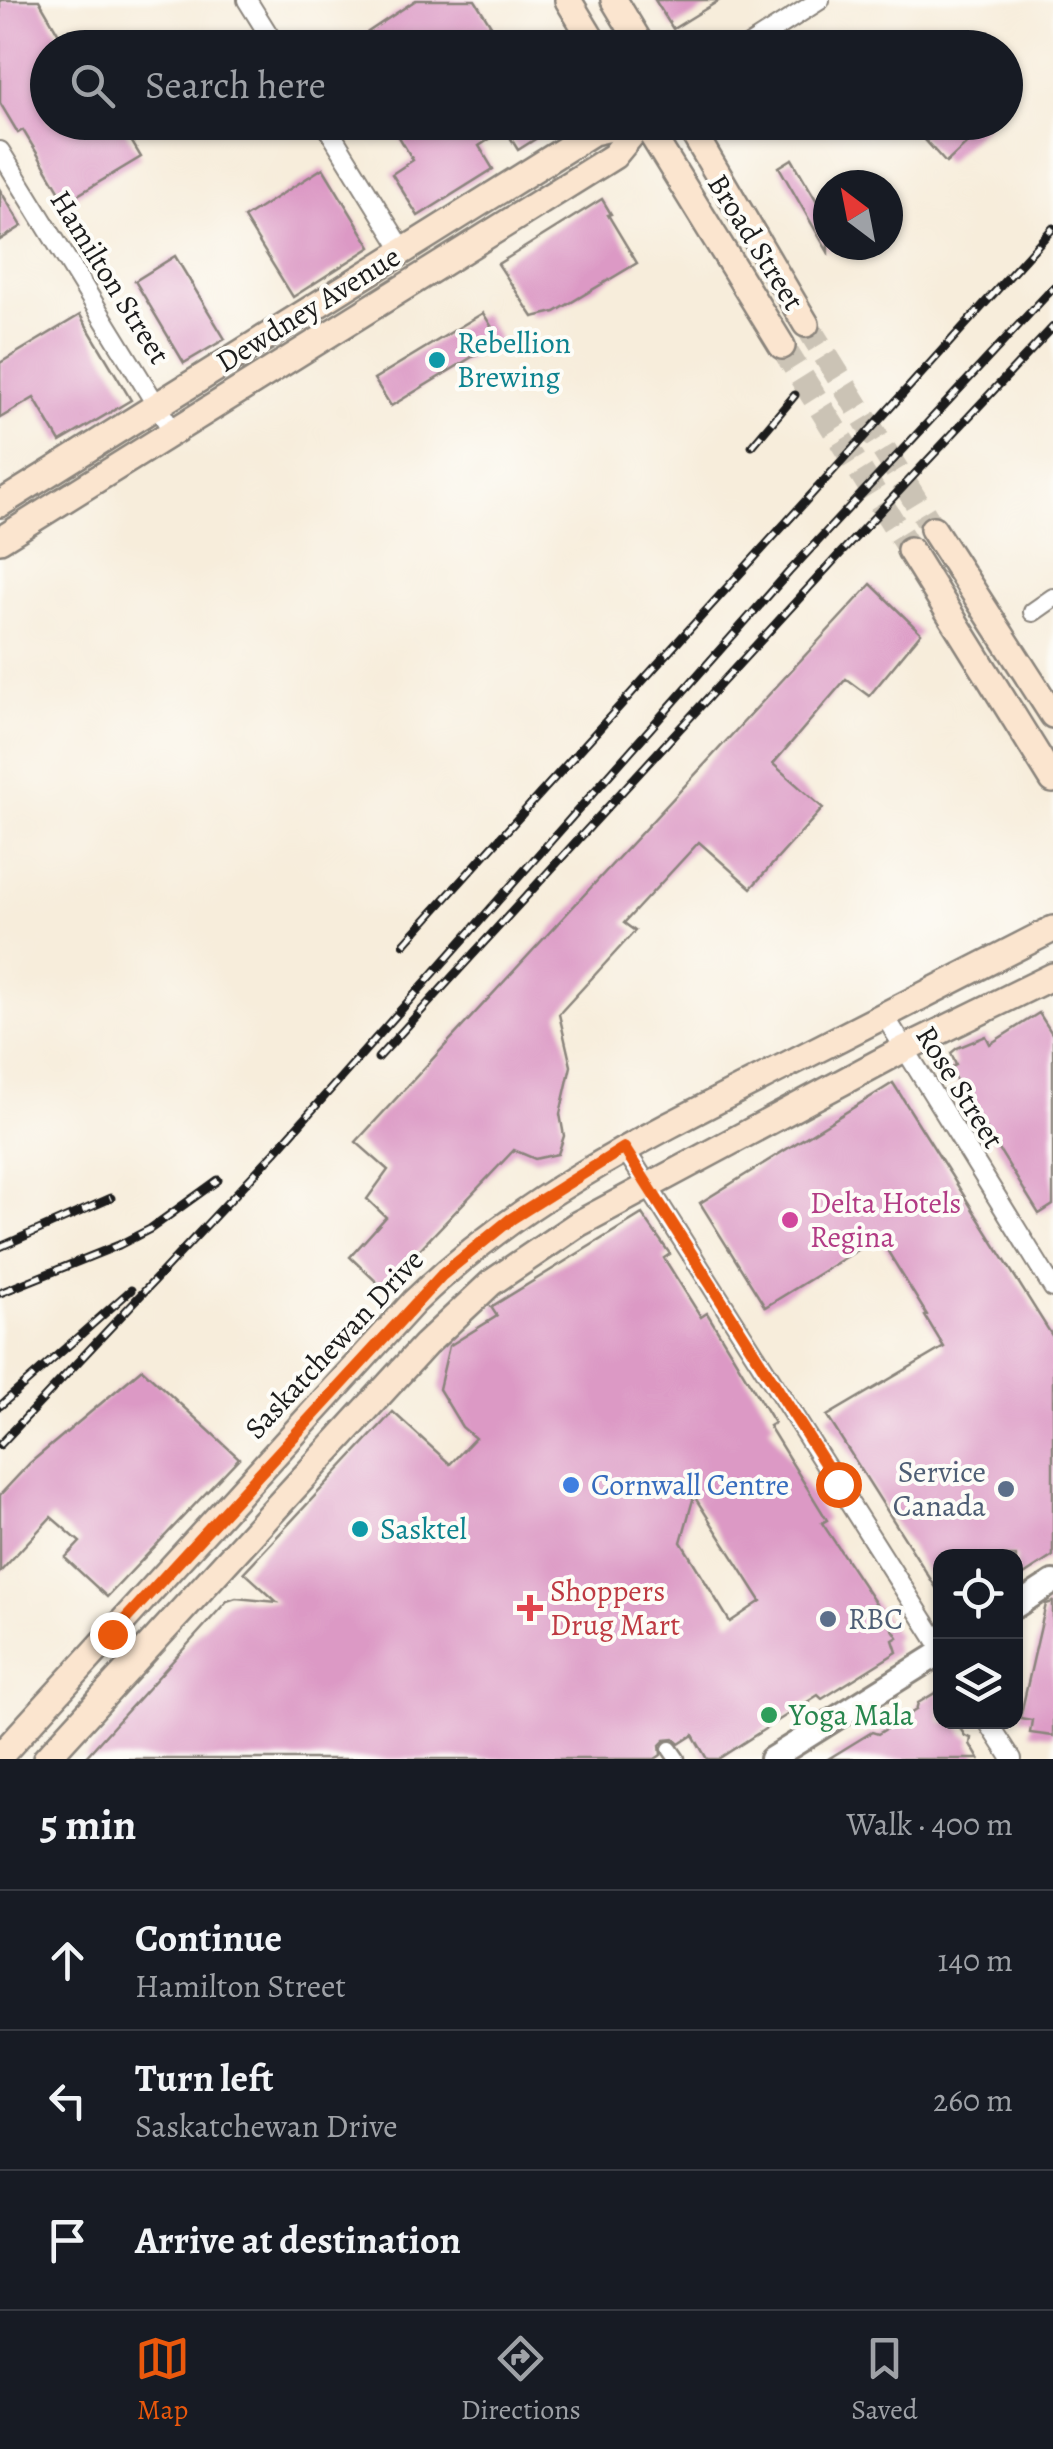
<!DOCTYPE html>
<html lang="en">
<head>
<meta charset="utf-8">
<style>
	body { margin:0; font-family:Alegreya,serif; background:#20242c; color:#f1f3f6 }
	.controls { position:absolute; right:30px; bottom:30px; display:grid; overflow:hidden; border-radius:20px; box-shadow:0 2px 8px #0004 }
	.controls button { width:90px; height:90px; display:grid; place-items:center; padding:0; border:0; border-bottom:2px solid #363941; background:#171b24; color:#f1f3f6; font:50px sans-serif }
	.compass { position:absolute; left:813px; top:170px; width:90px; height:90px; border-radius:50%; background:#171b24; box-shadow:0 2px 8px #0004; rotate:328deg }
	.stop { position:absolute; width:30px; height:30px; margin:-22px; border:8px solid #ea580c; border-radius:50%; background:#fff }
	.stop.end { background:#ea580c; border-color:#fff; box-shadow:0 2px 10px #0008 }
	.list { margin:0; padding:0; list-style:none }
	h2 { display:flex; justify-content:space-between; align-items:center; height:130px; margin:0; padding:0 40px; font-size:42px }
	h2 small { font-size:32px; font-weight:400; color:#9ea1a6 }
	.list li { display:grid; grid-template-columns:65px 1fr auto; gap:30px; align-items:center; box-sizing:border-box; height:140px; padding:0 40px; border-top:2px solid #363941 }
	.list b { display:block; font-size:38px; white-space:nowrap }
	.list p { margin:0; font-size:32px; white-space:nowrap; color:#9ea1a6 }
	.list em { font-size:32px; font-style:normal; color:#9ea1a6 }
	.icon { flex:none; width:55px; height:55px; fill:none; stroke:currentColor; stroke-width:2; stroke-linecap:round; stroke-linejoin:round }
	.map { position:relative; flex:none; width:1053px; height:1759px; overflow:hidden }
	.search { position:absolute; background:#171b24; box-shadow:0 2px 8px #0004; left:30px; right:30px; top:30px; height:110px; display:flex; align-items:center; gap:25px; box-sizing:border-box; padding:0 35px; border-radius:55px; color:#9ea1a6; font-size:38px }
	.sheet { height:550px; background:#171b24 }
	nav { display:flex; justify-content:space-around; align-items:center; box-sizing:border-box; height:140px; border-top:2px solid #363941; background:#171b24; font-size:28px; color:#9ea1a6 }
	nav a { display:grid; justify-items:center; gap:5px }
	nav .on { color:#ea580c }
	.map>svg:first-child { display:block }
	.building { fill:#dc99c5; fill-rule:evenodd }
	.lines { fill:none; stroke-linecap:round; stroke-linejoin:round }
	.secondary-tunnel { stroke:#cbc3b5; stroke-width:25; stroke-dasharray:25 12; stroke-linecap:butt }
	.pedestrian-casing { stroke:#8a847c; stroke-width:19 }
	.minor-casing { stroke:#8a847c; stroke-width:22 }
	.tertiary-casing { stroke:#8a847c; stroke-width:28 }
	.secondary-casing { stroke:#8a847c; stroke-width:30 }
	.pedestrian { stroke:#fff; stroke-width:14 }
	.minor { stroke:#fff; stroke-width:18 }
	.tertiary { stroke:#fff; stroke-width:22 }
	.secondary { stroke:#fbe5cf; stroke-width:25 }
	.rail-casing { stroke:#1c1c1c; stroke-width:9 }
	.rail { stroke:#fdfcf7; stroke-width:5; stroke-dasharray:15; stroke-linecap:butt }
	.route { stroke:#ea580c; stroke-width:12 }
	.culture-dot { fill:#0f9aa8; stroke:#fdfcf7; stroke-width:4 }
	.hotel-dot { fill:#d1479c; stroke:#fdfcf7; stroke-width:4 }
	.shop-dot { fill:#3f7fe0; stroke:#fdfcf7; stroke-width:4 }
	.service-dot { fill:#5c6f8a; stroke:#fdfcf7; stroke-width:4 }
	.health-dot { fill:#e0444e; stroke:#fdfcf7; stroke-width:4 }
	.leisure-dot { fill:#2e9e5b; stroke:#fdfcf7; stroke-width:4 }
	.labels { text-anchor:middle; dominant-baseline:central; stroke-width:8; stroke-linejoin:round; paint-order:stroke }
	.street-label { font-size:30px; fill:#1c1c1c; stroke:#fdfcf7 }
	.culture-label { font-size:30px; fill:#0d838f; stroke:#fdfcf7; text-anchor:start }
	.hotel-label { font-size:30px; fill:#b23c85; stroke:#fdfcf7; text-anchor:start }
	.service-label { font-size:30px; fill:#4e5e75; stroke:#fdfcf7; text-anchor:end }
	.shop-label { font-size:30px; fill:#366cbe; stroke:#fdfcf7; text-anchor:start }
	.health-label { font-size:30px; fill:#be3a42; stroke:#fdfcf7; text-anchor:start }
	.leisure-label { font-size:30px; fill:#27864d; stroke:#fdfcf7; text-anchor:start }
</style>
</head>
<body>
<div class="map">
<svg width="1053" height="1759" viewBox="0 0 1053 1759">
	<rect width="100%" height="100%" fill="#fdfcf7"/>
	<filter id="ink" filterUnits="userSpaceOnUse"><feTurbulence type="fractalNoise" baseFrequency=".01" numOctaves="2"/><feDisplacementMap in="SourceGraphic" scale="20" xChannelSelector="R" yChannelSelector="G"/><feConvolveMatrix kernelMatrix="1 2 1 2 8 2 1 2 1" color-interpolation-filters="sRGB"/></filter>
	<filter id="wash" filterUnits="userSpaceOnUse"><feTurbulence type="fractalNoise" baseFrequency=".0048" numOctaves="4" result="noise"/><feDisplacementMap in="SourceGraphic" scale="40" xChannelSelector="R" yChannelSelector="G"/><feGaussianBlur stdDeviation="2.25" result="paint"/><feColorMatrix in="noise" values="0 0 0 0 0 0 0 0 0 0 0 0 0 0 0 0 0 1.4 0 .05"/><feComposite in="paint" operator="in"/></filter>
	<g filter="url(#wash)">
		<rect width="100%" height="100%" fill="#f7eddb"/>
		<g id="blocks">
			<g class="building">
				<path d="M0,0H39L67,48H48V122H120L141,157L66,202L23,130L18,133L0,103Z"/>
				<path d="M416,0H475L505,48H344Z"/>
				<path d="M655,0H720L673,29Z"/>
				<path d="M390,122H562L518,150L505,129L479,146L493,169L418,216L392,174L413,160Z"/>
				<path d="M925,122H990L946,163L916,130Z"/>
				<path d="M792,159L828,220V252L779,167Z"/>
				<path d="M323,168L371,247L293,297L244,218Z"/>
				<path d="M0,190L22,226L0,240Z"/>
				<path d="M602,199L611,214L608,215L637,263L555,312L533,317L498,264Z"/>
				<path d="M175,256L225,339L184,363L135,281Z"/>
				<path d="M483,313L500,340L391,406L374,379Z"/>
				<path d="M80,315L131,400L60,442L34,398L0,418V363Z"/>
				<path d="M871,584L921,633L869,696L846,679L773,764L823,808L751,888L699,842L624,923L635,931L559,1014L571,1066L560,1114L564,1136L558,1154L535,1159L514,1150L383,1288L350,1257L386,1217L367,1199L388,1170L356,1142Z"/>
				<path d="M1039,1013L1053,1035V1205L1039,1214L949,1069L956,1065L951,1053L957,1048L986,1036L990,1044Z"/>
				<path d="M893,1083L1053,1337V1556L1016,1580V1556H940V1594L827,1416L944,1347L925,1316L927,1315L879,1237L765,1307L700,1203Z"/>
				<path d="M642,1214L670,1254L664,1258L701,1317L707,1313L774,1423L769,1426L827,1520L822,1523L898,1637L893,1640L897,1652L822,1699L818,1695L718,1759H707L693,1735L679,1744L674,1739L665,1740L660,1745L661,1755L655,1759H84L227,1601L236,1598L277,1602L244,1572L393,1412L450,1464L475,1438L462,1427L439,1389L449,1346L497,1316L491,1307ZM694,1496L761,1601L730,1622L681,1542Z"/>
				<path d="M142,1369L239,1458L107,1597L65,1558L80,1542L51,1517L0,1572V1495L30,1463Z"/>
				<path d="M1053,1602V1736L1030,1733L1032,1720L1020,1718L1046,1604Z"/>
				<path d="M940,1690V1722H956L965,1736L971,1738L970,1744L979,1759H828L872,1732L878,1734L894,1724L895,1718L902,1719L916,1710L918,1703Z"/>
			</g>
		</g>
	</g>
	<g filter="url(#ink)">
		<use href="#blocks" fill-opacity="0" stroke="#8a847c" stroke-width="2.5"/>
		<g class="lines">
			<g class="secondary-tunnel">
				<path d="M806,324L933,529"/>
				<path d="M782,346L910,550"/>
			</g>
			<defs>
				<path id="pedestrian" d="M670,1749L677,1759"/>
				<g id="minor">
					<path d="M247,0L277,48"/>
					<path d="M745,48L820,0"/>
					<path d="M324,122L403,250"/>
					<path d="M0,151L173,432"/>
					<path d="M1033,612L1053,598"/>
					<path d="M884,1015L1053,1288"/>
					<path d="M624,1148L940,1646"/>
					<path d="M988,1722L1012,1759"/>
				</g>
				<g id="tertiary">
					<path d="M1016,1606L1053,1582"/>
					<path d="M771,1759L940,1653"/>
				</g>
				<g id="secondary">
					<path d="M568,0L597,48"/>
					<path d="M614,0L643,48"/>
					<path d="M644,122L782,346"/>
					<path d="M687,122L806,324"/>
					<path d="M0,504L593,132L637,122"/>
					<path d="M933,529L1053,715"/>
					<path d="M0,540L614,156L642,122"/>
					<path d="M910,550L1053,780"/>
					<path d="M0,1756L414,1302C517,1201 643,1138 769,1074C864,1026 959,977 1053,929"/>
					<path d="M46,1759L425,1345L491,1283L578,1224L904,1049L1053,976"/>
				</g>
			</defs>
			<use href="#pedestrian" class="pedestrian-casing"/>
			<use href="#minor" class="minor-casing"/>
			<use href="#tertiary" class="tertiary-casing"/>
			<use href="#secondary" class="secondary-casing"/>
			<use href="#pedestrian" class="pedestrian"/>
			<use href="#minor" class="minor"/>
			<use href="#tertiary" class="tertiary"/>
			<use href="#secondary" class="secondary"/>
			<defs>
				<g id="rail">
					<path d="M752,446L795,395"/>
					<path d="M404,944L1053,228"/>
					<path d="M378,1058L837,557L1053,327"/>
					<path d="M0,1247L111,1198"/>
					<path d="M0,1293L119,1245L150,1229L218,1180"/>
					<path d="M0,1406L131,1290"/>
					<path d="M0,1445L275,1152L789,572L1053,288"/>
				</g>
			</defs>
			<use href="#rail" class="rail-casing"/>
			<use href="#rail" class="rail"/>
		</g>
	</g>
	<g class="lines" filter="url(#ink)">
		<path class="route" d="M112,1634L442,1275L511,1219L624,1148L838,1484"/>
	</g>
	<g class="culture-dot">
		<circle cx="437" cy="360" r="10"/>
		<circle cx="360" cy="1529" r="10"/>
	</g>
	<circle class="hotel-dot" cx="790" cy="1220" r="10"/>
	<circle class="shop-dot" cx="571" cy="1485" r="10"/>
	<g class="service-dot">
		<circle cx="1006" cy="1489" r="10"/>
		<circle cx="828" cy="1619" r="10"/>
	</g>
	<path class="health-dot" d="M525 1593h10v10h10v10h-10v10h-10v-10h-10v-10h10z"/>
	<circle class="leisure-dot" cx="769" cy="1715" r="10"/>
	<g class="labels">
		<g class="street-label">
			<text transform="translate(756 242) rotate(58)">Broad Street</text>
			<text transform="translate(110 277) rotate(58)">Hamilton Street</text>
			<text transform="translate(308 309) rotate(-32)">Dewdney Avenue</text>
			<text transform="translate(960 1087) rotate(58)">Rose Street</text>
			<text transform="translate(334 1344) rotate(-47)">Saskatchewan Drive</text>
		</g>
		<g class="culture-label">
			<text x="457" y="343">Rebellion<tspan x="457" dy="34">Brewing</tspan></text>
			<text x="380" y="1529">Sasktel</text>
		</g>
		<g class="hotel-label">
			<text x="810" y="1203">Delta Hotels<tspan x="810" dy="34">Regina</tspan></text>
		</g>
		<g class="service-label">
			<text x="986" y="1472">Service<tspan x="986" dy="34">Canada</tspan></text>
			<text x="848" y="1619" text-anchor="start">RBC</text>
		</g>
		<g class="shop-label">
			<text x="591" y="1485">Cornwall Centre</text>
		</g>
		<g class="health-label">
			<text x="550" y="1591">Shoppers<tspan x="550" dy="34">Drug Mart</tspan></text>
		</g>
		<g class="leisure-label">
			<text x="789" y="1715">Yoga Mala</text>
		</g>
	</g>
</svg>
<div class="controls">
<button><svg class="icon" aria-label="locate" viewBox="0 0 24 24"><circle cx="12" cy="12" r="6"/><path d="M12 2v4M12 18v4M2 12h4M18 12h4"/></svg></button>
<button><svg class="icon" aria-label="layers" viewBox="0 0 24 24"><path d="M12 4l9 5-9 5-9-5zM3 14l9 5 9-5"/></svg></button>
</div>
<svg class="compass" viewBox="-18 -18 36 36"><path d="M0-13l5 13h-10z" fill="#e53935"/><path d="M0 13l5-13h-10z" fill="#9ea1a6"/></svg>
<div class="stop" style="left:838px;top:1484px"></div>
<div class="stop end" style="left:112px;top:1634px"></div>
<div class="search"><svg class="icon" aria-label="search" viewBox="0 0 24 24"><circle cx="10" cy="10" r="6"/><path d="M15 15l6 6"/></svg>Search here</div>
</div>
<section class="sheet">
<h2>5 min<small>Walk · 400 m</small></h2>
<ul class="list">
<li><svg class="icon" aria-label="ahead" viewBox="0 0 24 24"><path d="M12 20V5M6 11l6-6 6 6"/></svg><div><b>Continue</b><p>Hamilton Street</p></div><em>140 m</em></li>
<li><svg class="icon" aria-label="left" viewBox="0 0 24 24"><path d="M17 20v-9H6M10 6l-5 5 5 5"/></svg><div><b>Turn left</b><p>Saskatchewan Drive</p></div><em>260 m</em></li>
<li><svg class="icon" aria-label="arrive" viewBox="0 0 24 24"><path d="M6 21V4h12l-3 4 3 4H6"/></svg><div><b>Arrive at destination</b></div></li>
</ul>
</section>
<nav>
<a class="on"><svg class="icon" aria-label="map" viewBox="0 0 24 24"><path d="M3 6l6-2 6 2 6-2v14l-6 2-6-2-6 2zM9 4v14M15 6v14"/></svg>Map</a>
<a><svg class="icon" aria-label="directions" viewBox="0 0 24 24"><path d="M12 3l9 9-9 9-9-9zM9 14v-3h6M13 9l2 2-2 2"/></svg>Directions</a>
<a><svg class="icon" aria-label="saved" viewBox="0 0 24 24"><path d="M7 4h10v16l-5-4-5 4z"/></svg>Saved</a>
</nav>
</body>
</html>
